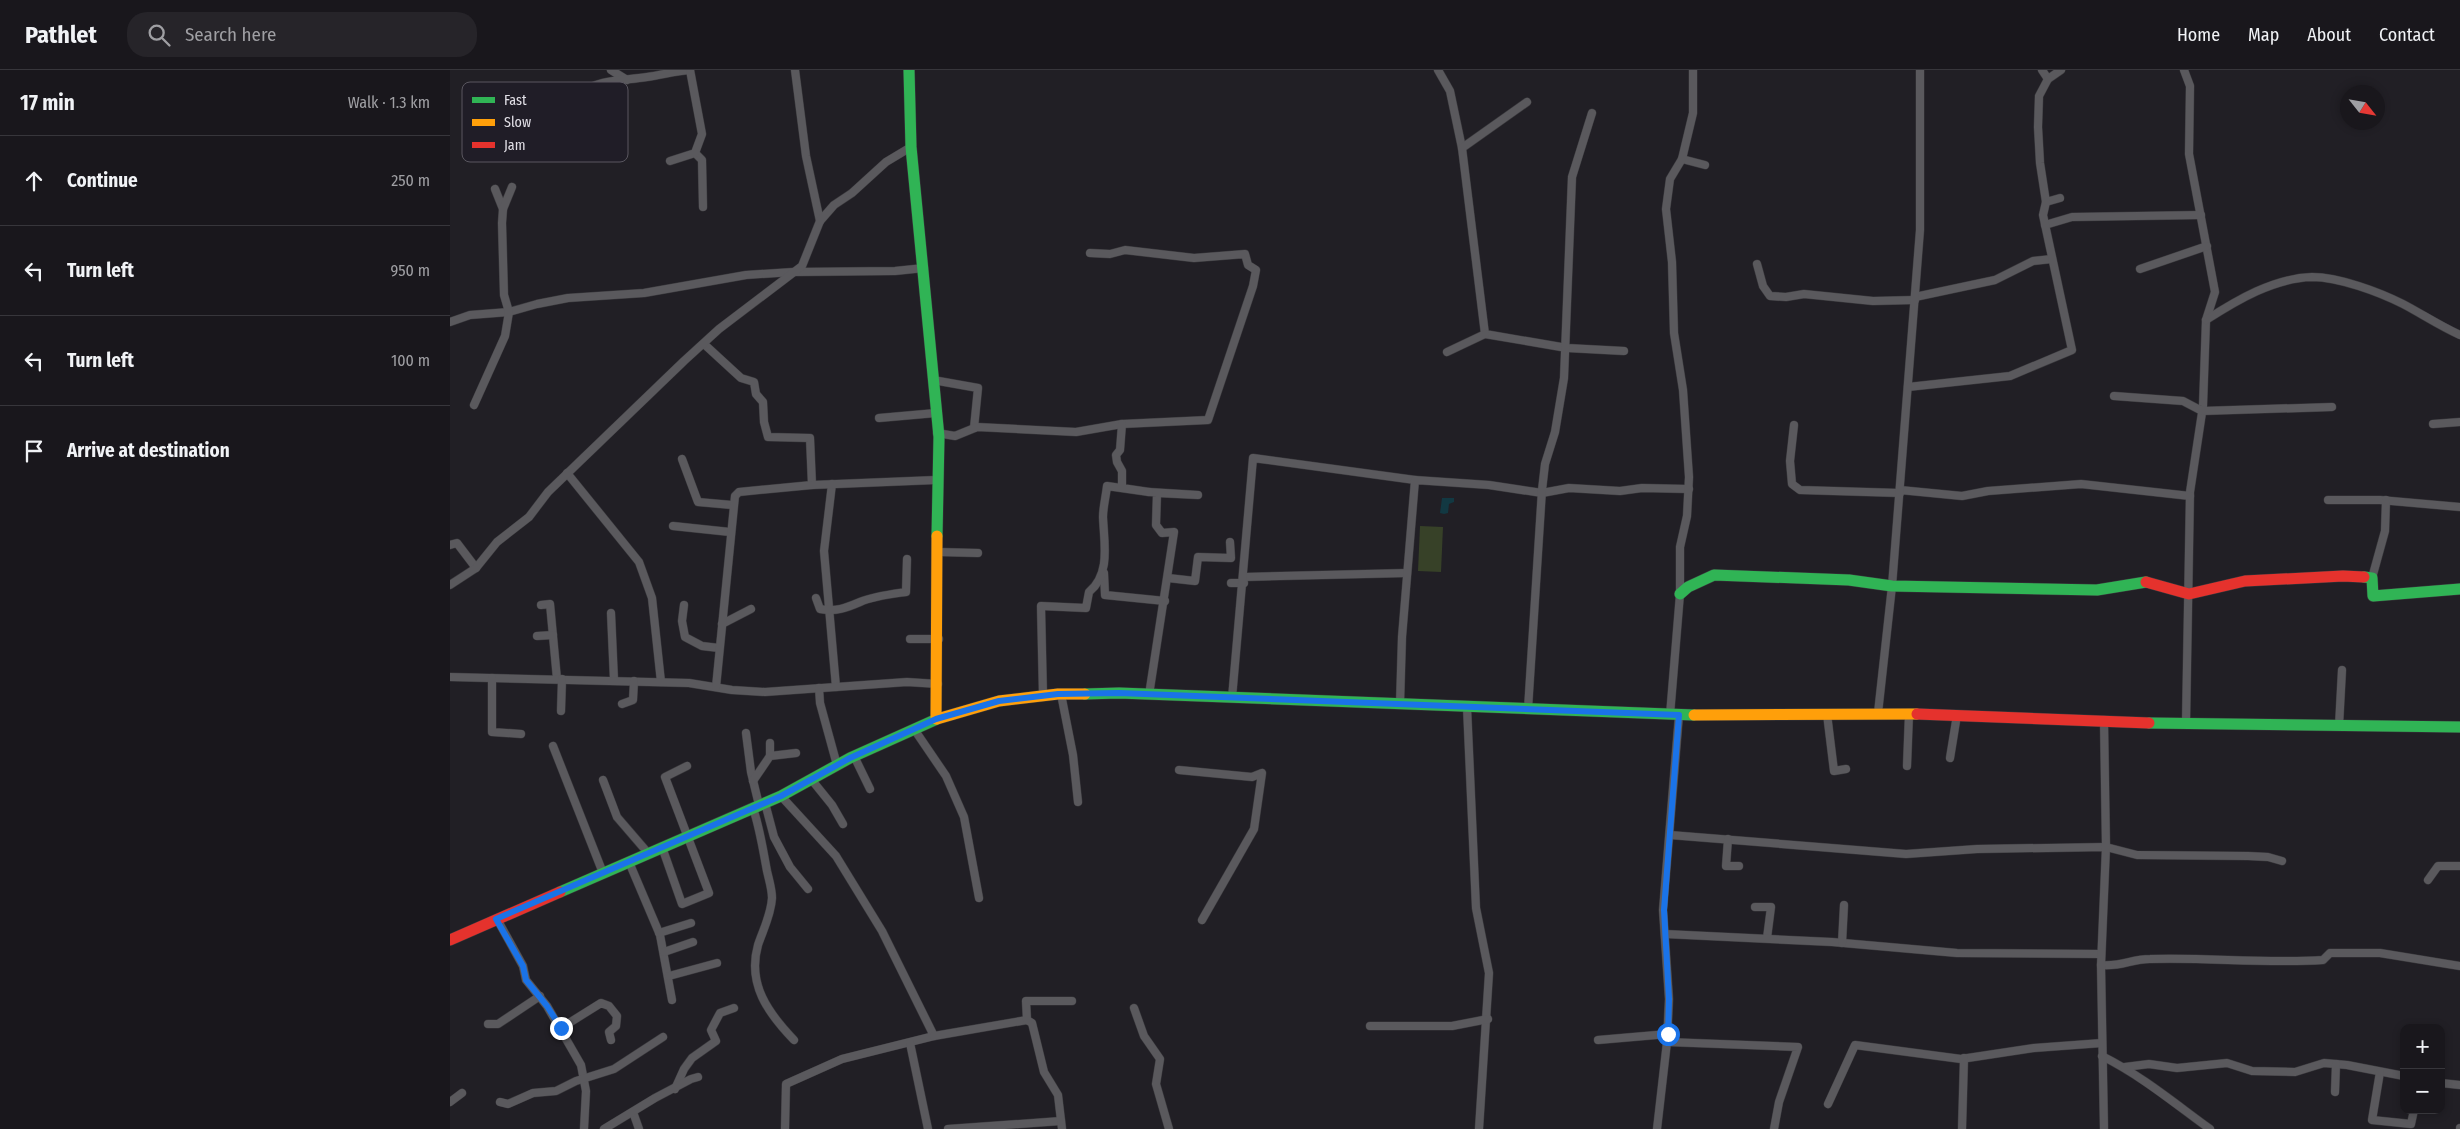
<!DOCTYPE html>
<html lang="en">
<head>
<meta charset="utf-8">
<style>
	body { margin:0; font-family:"Fira Sans Condensed",sans-serif; background:#262429; color:#f1f3f6 }
	.controls { position:absolute; right:15px; bottom:15px; display:grid; overflow:hidden; border-radius:10px; box-shadow:0 2px 8px #0003 }
	.controls button { width:45px; height:45px; display:grid; place-items:center; padding:0; border:0; border-bottom:1px solid #37363b; background:#19171c; color:#f1f3f6; font:25px sans-serif }
	.compass { position:absolute; left:1890px; top:15px; width:45px; height:45px; border-radius:50%; background:#19171c; box-shadow:0 2px 8px #0003; rotate:121deg }
	.stop { position:absolute; width:15px; height:15px; margin:-11px; border:4px solid #1a73e8; border-radius:50%; background:#fff }
	.stop.end { background:#1a73e8; border-color:#fff; box-shadow:0 1px 5px #0008 }
	.list { margin:0; padding:0; list-style:none }
	h2 { display:flex; justify-content:space-between; align-items:center; height:65px; margin:0; padding:0 20px; font-size:21px }
	h2 small { font-size:16px; font-weight:400; color:#9f9fa3 }
	.list li { display:grid; grid-template-columns:32px 1fr auto; gap:15px; align-items:center; box-sizing:border-box; height:90px; padding:0 20px; border-top:1px solid #37363b }
	.list b { display:block; font-size:19px; white-space:nowrap }
	.list em { font-size:16px; font-style:normal; color:#9f9fa3 }
	.icon { flex:none; width:28px; height:28px; fill:none; stroke:currentColor; stroke-width:2; stroke-linecap:round; stroke-linejoin:round }
	.map { position:relative; flex:none; width:2010px; height:1059px; overflow:hidden }
	header { display:flex; align-items:center; gap:30px; box-sizing:border-box; height:70px; padding:0 25px; background:#19171c; border-bottom:1px solid #37363b }
	header strong { font-size:24px }
	nav { display:flex; gap:28px; margin-inline-start:auto; font-size:18px }
	.search { width:350px; height:45px; background:#262429; display:flex; align-items:center; gap:12px; box-sizing:border-box; padding:0 18px; border-radius:20px; color:#9f9fa3; font-size:19px }
	main { display:flex }
	aside { flex:1; background:#19171c }
	.map>svg:first-child { display:block }
	.green { fill:#374128 }
	.water { fill:#123842 }
	.lines { fill:none; stroke-linecap:round; stroke-linejoin:round }
	.street-casing { stroke:#3a393d; stroke-width:9 }
	.fast-casing { stroke:#3a393d; stroke-width:12 }
	.slow-casing { stroke:#3a393d; stroke-width:12 }
	.jam-casing { stroke:#3a393d; stroke-width:12 }
	.street { stroke:#5a595d; stroke-width:8 }
	.fast { stroke:#30b455; stroke-width:11 }
	.slow { stroke:#ff9f0a; stroke-width:11 }
	.jam { stroke:#e5322d; stroke-width:11 }
	.route { stroke:#1a73e8; stroke-width:6 }
	.key { fill:#201d27; stroke:#5a5760; stroke-width:1 }
	.key-label { font-size:14px; fill:#e1dfe6 }
</style>
</head>
<body>
<header>
<strong>Pathlet</strong>
<div class="search"><svg class="icon" aria-label="search" viewBox="0 0 24 24"><circle cx="10" cy="10" r="6"/><path d="M15 15l6 6"/></svg>Search here</div>
<nav><a>Home</a><a>Map</a><a>About</a><a>Contact</a></nav>
</header>
<main>
<aside>
<h2>17 min<small>Walk · 1.3 km</small></h2>
<ul class="list">
<li><svg class="icon" aria-label="ahead" viewBox="0 0 24 24"><path d="M12 20V5M6 11l6-6 6 6"/></svg><div><b>Continue</b></div><em>250 m</em></li>
<li><svg class="icon" aria-label="left" viewBox="0 0 24 24"><path d="M17 20v-9H6M10 6l-5 5 5 5"/></svg><div><b>Turn left</b></div><em>950 m</em></li>
<li><svg class="icon" aria-label="left" viewBox="0 0 24 24"><path d="M17 20v-9H6M10 6l-5 5 5 5"/></svg><div><b>Turn left</b></div><em>100 m</em></li>
<li><svg class="icon" aria-label="arrive" viewBox="0 0 24 24"><path d="M6 21V4h12l-3 4 3 4H6"/></svg><div><b>Arrive at destination</b></div></li>
</ul>
</aside>
<div class="map">
<svg width="2010" height="1059" viewBox="0 0 2010 1059">
	<rect width="100%" height="100%" fill="#211f25"/>
	<path class="green" d="M970,456L993,457L991,502L968,501Z"/>
	<path class="water" d="M992,428H1004V432L999,434L998,443L994,444L990,443Z"/>
	<g class="lines">
		<defs>
			<g id="street">
				<path d="M161,0L177,10"/>
				<path d="M345,0L356,86L370,151"/>
				<path d="M988,0L1000,21L1012,78"/>
				<path d="M1592,0L1598,9L1611,0"/>
				<path d="M1734,0L1740,16L1739,84L1765,222L1756,250L1753,336L1740,422L1736,654"/>
				<path d="M1598,9L1589,26L1588,57L1590,93L1596,132L1610,128"/>
				<path d="M130,24C149,8 174,11 197,7C212,5 225,1 240,0"/>
				<path d="M1077,32L1012,78L1035,264L1117,278L1174,281"/>
				<path d="M245,83L252,90L253,137"/>
				<path d="M1232,89L1255,95"/>
				<path d="M220,91L245,83L252,64L240,0"/>
				<path d="M45,119L53,139"/>
				<path d="M1595,155L1622,147L1751,145"/>
				<path d="M1307,194L1313,216L1320,226L1336,227L1354,224L1423,231L1465,230"/>
				<path d="M1690,199L1757,176"/>
				<path d="M1465,227L1545,210L1583,191L1602,189"/>
				<path d="M1756,250C1787,230 1824,208 1862,207C1889,207 1929,222 1953,234C1972,244 1990,256 2010,265"/>
				<path d="M0,252L20,245L59,242L87,234L118,228L194,223L296,205L343,202L445,201L474,198"/>
				<path d="M254,274L291,308L304,312L306,324L313,332L314,352L318,367L360,368L362,415"/>
				<path d="M997,282L1035,264"/>
				<path d="M483,310L528,318L524,358"/>
				<path d="M1458,317L1560,306L1622,280L1593,145L1596,132"/>
				<path d="M1664,326L1733,331L1752,341L1882,337"/>
				<path d="M24,335L55,266L59,242L54,225L52,153L53,139L62,117"/>
				<path d="M429,348L486,343"/>
				<path d="M1983,354L2010,352"/>
				<path d="M1344,355L1340,391L1342,414L1350,420L1450,423"/>
				<path d="M487,363L505,366L527,357L626,362L672,354L758,350L803,216L806,200L798,195L795,184L744,188L675,180L660,184L640,183"/>
				<path d="M232,389L248,432L282,435"/>
				<path d="M117,403L189,492L202,528L211,612"/>
				<path d="M382,414L374,481L386,617"/>
				<path d="M1450,420L1512,426L1538,421L1631,414L1740,426"/>
				<path d="M1878,430H1930L2010,437"/>
				<path d="M223,456L280,462"/>
				<path d="M0,475L7,473L26,498"/>
				<path d="M488,482L528,483"/>
				<path d="M654,503L655,525L715,531"/>
				<path d="M794,507L957,503"/>
				<path d="M718,508L745,511L748,487L781,488L780,472"/>
				<path d="M1922,508L1935,461L1936,430"/>
				<path d="M781,513H794"/>
				<path d="M0,515L26,498L47,472L79,447L98,422L234,291L269,259L352,196L370,151L384,135L402,123L436,92L461,77"/>
				<path d="M366,528L370,539C386,542 396,538 410,532C424,526 442,524 456,522L457,489"/>
				<path d="M91,535L100,534L107,609"/>
				<path d="M234,535L232,551L235,567L252,576L269,578"/>
				<path d="M161,543L164,610"/>
				<path d="M272,554L301,539"/>
				<path d="M87,566L103,565"/>
				<path d="M460,569H489"/>
				<path d="M0,607L239,613L282,620L315,622L457,612L488,614"/>
				<path d="M42,608V662L71,664"/>
				<path d="M266,617L285,426L289,422L362,415L486,410"/>
				<path d="M369,618L370,633L387,695"/>
				<path d="M611,624L623,685L628,732"/>
				<path d="M699,625L724,462L712,463L706,455L707,423L748,425L699,422"/>
				<path d="M593,626L591,536L636,538L639,522C661,504 654,473 653,447C653,437 656,426 657,416L699,422L672,418V401L667,392L666,385L670,380L672,354"/>
				<path d="M782,628L803,388L965,410"/>
				<path d="M172,634L183,630L184,611"/>
				<path d="M950,634L952,567L965,410L1039,415L1092,423L1119,418L1170,421L1192,418L1239,419"/>
				<path d="M1017,637L1026,838L1039,903L1029,1059"/>
				<path d="M1078,639L1092,420L1095,394L1105,362L1114,308L1122,107L1142,43"/>
				<path d="M111,641L112,609"/>
				<path d="M1428,643L1442,516L1470,160V0"/>
				<path d="M1377,644L1384,701L1396,699"/>
				<path d="M1220,645L1230,524V477L1237,446L1239,407L1233,320L1224,263L1222,192L1216,139L1220,109L1232,89L1243,43V0"/>
				<path d="M1229,645L1213,840L1219,929L1217,972L1348,977L1329,1032L1324,1059"/>
				<path d="M1889,656L1892,600"/>
				<path d="M464,659L496,706L514,747L529,828"/>
				<path d="M296,663L301,702L309,735"/>
				<path d="M320,673V686"/>
				<path d="M103,676L153,803"/>
				<path d="M404,686L420,719"/>
				<path d="M1500,688L1507,645"/>
				<path d="M1457,696L1459,644"/>
				<path d="M729,700L802,707L812,703L804,759L752,850"/>
				<path d="M361,709L382,735L393,754"/>
				<path d="M153,710L167,747L198,783"/>
				<path d="M303,711L320,686L346,683"/>
				<path d="M331,726L386,786L432,861L484,966L392,989L336,1014L335,1059"/>
				<path d="M315,733L324,767L340,797L358,819"/>
				<path d="M303,738C310,759 313,780 317,801C319,810 322,819 322,828C321,845 313,860 308,875C297,914 318,943 344,970"/>
				<path d="M1220,765L1456,784L1527,779L1656,777L1687,785L1798,786L1818,787L1832,791"/>
				<path d="M1278,769L1276,796H1289"/>
				<path d="M212,777L232,834L259,823L215,707L237,696"/>
				<path d="M179,792L210,865L222,930"/>
				<path d="M1978,810L1988,796H2010"/>
				<path d="M1305,837H1321L1317,868"/>
				<path d="M47,849L73,896L76,910L97,936L131,995L136,1021L134,1059"/>
				<path d="M209,863L241,853"/>
				<path d="M1215,864L1382,872L1507,883L1651,884"/>
				<path d="M1392,873L1394,835"/>
				<path d="M214,882L243,872"/>
				<path d="M1651,895C1672,897 1681,889 1700,889C1758,887 1815,894 1873,890L1880,883H1930L2010,896"/>
				<path d="M219,906L267,893"/>
				<path d="M684,938L694,966L710,989L706,1014L719,1059"/>
				<path d="M38,954H48L90,926"/>
				<path d="M920,956H1002L1038,949"/>
				<path d="M111,958L151,933L159,936L167,946L166,956L159,962L161,970"/>
				<path d="M484,966L577,950"/>
				<path d="M1148,970L1218,964"/>
				<path d="M460,973L478,1059"/>
				<path d="M1652,986C1692,1006 1724,1033 1760,1059"/>
				<path d="M1675,997L1699,994L1727,998L1777,993L1802,1001L1845,1002L1874,993L1897,995L1954,1006"/>
				<path d="M1930,1002L1922,1050L1961,1054L1964,1040"/>
				<path d="M1991,1013L2010,1015"/>
				<path d="M225,1019L234,999L242,988L266,971L261,960L270,943L284,938"/>
				<path d="M1885,1022L1886,994"/>
				<path d="M0,1032L12,1023"/>
				<path d="M50,1032L58,1034L83,1023L106,1021L126,1011L164,999L213,967"/>
				<path d="M1378,1034L1405,975L1511,989L1584,978L1652,973"/>
				<path d="M183,1042L189,1059"/>
				<path d="M154,1059L205,1028L241,1009L248,1007"/>
				<path d="M498,1059L611,1051"/>
				<path d="M612,1059L608,1025L594,1002L582,953L577,950L576,931H622"/>
				<path d="M1207,1059L1217,972"/>
				<path d="M1512,1059L1514,988"/>
				<path d="M1654,1059L1651,895L1656,777L1654,650"/>
				<path d="M2010,1059V1058"/>
			</g>
			<g id="fast">
				<path d="M459,0L461,77L489,367L487,466"/>
				<path d="M1914,507L1922,508L1923,526L2010,519"/>
				<path d="M1230,524L1238,517L1264,505L1399,510L1442,516L1647,520L1696,512"/>
				<path d="M635,624L669,623L1244,645"/>
				<path d="M1699,653L2010,657"/>
				<path d="M110,822L331,726L400,688L487,649"/>
			</g>
			<g id="slow">
				<path d="M1244,645L1467,644"/>
				<path d="M486,649L487,466"/>
				<path d="M487,649L549,631L608,624H635"/>
			</g>
			<g id="jam">
				<path d="M1696,512L1739,524L1795,511L1893,506L1914,507"/>
				<path d="M1467,644L1699,653"/>
				<path d="M0,870L110,822"/>
			</g>
		</defs>
		<use href="#street" class="street-casing"/>
		<use href="#fast" class="fast-casing"/>
		<use href="#slow" class="slow-casing"/>
		<use href="#jam" class="jam-casing"/>
		<use href="#street" class="street"/>
		<use href="#fast" class="fast"/>
		<use href="#slow" class="slow"/>
		<use href="#jam" class="jam"/>
	</g>
	<g class="lines">
		<path class="route" d="M111,958L97,936L76,910L73,896L46,849L331,726L400,688L486,649L549,631L608,624L669,623L1229,645L1214,840L1219,929L1218,964"/>
	</g>
	<rect x="12" y="12" width="166" height="80" rx="8" class="key"/>
	<rect x="22" y="27" width="23" height="6" fill="#30b455"/>
	<rect x="22" y="49" width="23" height="7" fill="#ff9f0a"/>
	<rect x="22" y="72" width="23" height="6" fill="#e5322d"/>
	<g class="key-label">
		<text x="54" y="35">Fast</text>
		<text x="54" y="57">Slow</text>
		<text x="54" y="80">Jam</text>
	</g>
</svg>
<div class="controls">
<button>+</button>
<button>−</button>
</div>
<svg class="compass" viewBox="-18 -18 36 36"><path d="M0-13l5 13h-10z" fill="#e53935"/><path d="M0 13l5-13h-10z" fill="#9f9fa3"/></svg>
<div class="stop" style="left:1218px;top:964px"></div>
<div class="stop end" style="left:111px;top:958px"></div>
</div>
</main>
</body>
</html>
